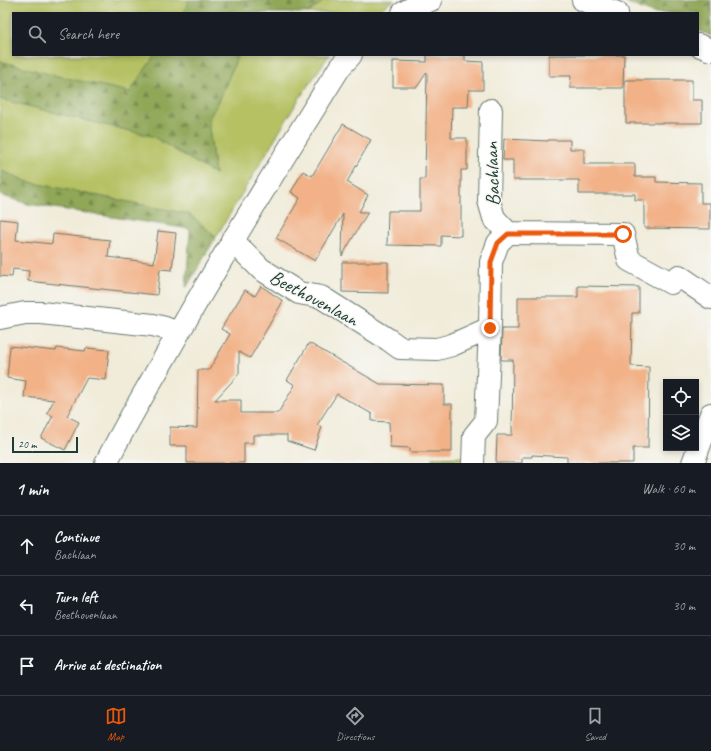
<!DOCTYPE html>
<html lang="en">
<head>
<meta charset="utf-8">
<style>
	body { margin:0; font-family:Caveat,sans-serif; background:#242831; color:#f1f3f6 }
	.controls { position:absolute; right:12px; bottom:12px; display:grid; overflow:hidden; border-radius:0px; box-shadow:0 2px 6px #0003 }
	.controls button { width:36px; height:36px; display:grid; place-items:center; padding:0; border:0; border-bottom:1px solid #363941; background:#171b24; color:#f1f3f6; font:20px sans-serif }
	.scale { position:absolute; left:12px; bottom:10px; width:66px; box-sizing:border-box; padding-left:4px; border:2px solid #1f3d34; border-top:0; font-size:11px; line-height:14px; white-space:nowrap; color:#1f3d34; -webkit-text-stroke:3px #f6f6f2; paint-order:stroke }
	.stop { position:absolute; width:12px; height:12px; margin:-9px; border:3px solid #ea580c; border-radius:50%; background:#fff }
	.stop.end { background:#ea580c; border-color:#fff; box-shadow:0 1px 4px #0008 }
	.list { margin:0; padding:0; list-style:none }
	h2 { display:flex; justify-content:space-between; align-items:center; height:52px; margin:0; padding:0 16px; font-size:17px }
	h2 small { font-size:13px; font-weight:400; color:#9ea1a6 }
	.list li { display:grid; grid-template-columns:26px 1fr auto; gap:12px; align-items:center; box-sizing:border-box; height:60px; padding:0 16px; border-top:1px solid #363941 }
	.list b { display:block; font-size:15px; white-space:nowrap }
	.list p { margin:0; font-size:13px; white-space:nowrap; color:#9ea1a6 }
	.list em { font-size:13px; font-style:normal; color:#9ea1a6 }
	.icon { flex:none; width:22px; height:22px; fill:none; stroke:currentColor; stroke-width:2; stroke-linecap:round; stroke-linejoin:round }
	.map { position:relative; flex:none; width:711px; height:463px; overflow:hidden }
	.search { position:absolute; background:#171b24; box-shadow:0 2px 6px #0003; left:12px; right:12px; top:12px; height:44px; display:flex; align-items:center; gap:10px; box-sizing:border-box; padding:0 14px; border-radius:0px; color:#9ea1a6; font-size:15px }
	.sheet { height:232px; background:#171b24 }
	nav { display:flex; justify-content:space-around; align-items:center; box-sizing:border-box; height:56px; border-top:1px solid #363941; background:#171b24; font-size:11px; color:#9ea1a6 }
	nav a { display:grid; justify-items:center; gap:2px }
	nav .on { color:#ea580c }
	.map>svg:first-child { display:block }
	.grass { fill:#b5c163; stroke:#6a7f4c }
	.forest { fill:url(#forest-firs); stroke:#587246 }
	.building { fill:#f2b186 }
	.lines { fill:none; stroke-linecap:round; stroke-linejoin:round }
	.minor-casing { stroke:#687a6e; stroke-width:24 }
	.minor { stroke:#fff; stroke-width:22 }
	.route { stroke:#ea580c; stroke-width:5 }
	.labels { text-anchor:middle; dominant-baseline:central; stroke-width:3; stroke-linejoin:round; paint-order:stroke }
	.street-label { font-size:20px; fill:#1f3d34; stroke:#f6f6f2 }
</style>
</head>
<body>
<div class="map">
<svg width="711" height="463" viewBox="0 0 711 463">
	<defs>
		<pattern id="forest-firs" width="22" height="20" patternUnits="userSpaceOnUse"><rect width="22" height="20" fill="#90a759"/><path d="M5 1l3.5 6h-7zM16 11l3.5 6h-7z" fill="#75894a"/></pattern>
	</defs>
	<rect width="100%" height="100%" fill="#f6f6f2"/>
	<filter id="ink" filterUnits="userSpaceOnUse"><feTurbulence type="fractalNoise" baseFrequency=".025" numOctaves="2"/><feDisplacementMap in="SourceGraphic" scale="8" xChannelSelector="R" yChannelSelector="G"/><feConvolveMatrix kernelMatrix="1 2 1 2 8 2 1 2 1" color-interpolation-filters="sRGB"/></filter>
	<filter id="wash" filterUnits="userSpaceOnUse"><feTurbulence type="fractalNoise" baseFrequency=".012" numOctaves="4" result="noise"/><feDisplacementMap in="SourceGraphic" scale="16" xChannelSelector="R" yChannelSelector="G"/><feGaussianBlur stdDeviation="0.9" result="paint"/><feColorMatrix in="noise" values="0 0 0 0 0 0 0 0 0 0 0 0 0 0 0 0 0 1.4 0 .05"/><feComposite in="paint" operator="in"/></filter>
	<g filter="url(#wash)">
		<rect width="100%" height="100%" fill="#f1ecda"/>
		<g class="grass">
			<path d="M0,0H189L186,13H13V55H173L137,100L0,78Z"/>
			<path d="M325,0H394L374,13H308Z"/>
			<path d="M238,55H329L299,99L216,237L189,214L28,182L0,170V99L84,120L152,136L215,174L208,120L220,99Z"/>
			<path d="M465,457V463H432V458Z"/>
		</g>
		<g class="forest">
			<path d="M189,0H325L308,13H183Z"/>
			<path d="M619,0H711V36L698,30V13H653Z"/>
			<path d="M155,55H238L220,99L208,120L215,174L152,136L84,120L0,99V61L49,74L130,92Z"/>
			<path d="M0,170L28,182L189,214L216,237L186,288L190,229L28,204L0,195Z"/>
		</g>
		<g id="blocks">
			<g class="building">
				<path d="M427,55H465V61L483,62V90H469L468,107H452L451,138H467V170H461V236L441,235V246L387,245L388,211H420V179H425L427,72L417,87H393V61L427,62Z"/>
				<path d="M549,55H624L623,88H570L571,76H549Z"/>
				<path d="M625,80H692V100H702V123H626V108H625Z"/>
				<path d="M343,124L371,140L347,182L368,195L359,212H368L342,256L343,214L315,261L276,238L300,198L291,192L303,171L312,176Z"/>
				<path d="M504,139L548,141V140H570V149H584V164H635V177H656V182L701,183V203H710V229L644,228V200H635V194H579V180H513V160H503Z"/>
				<path d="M0,219L18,221L16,240L52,244L53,234L110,240L108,257L154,263L158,231L176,233L172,270L160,269L157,295L28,281L29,271L13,269L12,277L0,276Z"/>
				<path d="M342,262H388V293L342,292Z"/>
				<path d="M261,286L283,301L250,358L239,352V374L215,400H241V413H278L295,385L287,380L309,343L380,384L444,385V404H452V452H410V448L390,447L389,422L372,421V414L337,394L317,425L322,427L314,450L287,441V435H253V443H244V463H187V446H170V427L197,428L198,370H209L230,334L221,329L245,290L255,296Z"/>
				<path d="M578,286L639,287V313H632L631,366L649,367L648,448H633V463H567V457L532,455V457H522V463H496L497,435H512L513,360H501L502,329H518V297H578Z"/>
				<path d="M10,346L56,351L57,348L85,351L86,348L109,350L106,380L87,378L67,416L79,422L65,450L41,438L53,416L47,413L54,400L24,397L26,381L7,378Z"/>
			</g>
		</g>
	</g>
	<g filter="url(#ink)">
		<use href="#blocks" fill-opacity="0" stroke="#687a6e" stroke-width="1"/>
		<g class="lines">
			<defs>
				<g id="minor">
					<path d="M583,0L617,13"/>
					<path d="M403,13L410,9L431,0"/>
					<path d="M698,45L711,50"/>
					<path d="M491,110L489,201L494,218L508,233L623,234L629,260L671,283L679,276L711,298"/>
					<path d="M232,240L261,269L299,293L321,297L389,340L400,348L437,349L452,345L490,328L491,262L498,243L508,233"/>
					<path d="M0,318L25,313H41L153,325L165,328L178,333"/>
					<path d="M106,463C124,427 145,392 165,357C220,259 280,163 340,67L351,55"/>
					<path d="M473,463L474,436L486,421L490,328"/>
					<path d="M693,463L711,414"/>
				</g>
			</defs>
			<use href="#minor" class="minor-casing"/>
			<use href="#minor" class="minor"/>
		</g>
	</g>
	<g class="lines" filter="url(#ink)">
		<path class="route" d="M490,328L491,262L498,243L508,234H623"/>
	</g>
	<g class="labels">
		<g class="street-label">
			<text transform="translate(492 174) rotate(-92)">Bachlaan</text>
			<text transform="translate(314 298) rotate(28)">Beethovenlaan</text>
		</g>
	</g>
</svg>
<div class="controls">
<button><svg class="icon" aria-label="locate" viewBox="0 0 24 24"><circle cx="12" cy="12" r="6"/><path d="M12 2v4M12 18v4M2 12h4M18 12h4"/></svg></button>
<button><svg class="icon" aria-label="layers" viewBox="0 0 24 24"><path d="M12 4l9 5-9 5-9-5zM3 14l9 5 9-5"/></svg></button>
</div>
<div class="scale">20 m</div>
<div class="stop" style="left:623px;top:234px"></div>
<div class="stop end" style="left:490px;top:328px"></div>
<div class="search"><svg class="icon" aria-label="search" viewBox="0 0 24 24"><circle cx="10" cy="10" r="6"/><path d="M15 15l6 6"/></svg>Search here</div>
</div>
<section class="sheet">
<h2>1 min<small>Walk · 60 m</small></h2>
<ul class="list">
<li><svg class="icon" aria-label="ahead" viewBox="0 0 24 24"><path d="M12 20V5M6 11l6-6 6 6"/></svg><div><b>Continue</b><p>Bachlaan</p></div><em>30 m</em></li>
<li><svg class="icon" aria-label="left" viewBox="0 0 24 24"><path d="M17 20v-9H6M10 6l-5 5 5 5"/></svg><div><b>Turn left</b><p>Beethovenlaan</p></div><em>30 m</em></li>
<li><svg class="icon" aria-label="arrive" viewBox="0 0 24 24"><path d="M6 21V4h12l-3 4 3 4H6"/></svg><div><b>Arrive at destination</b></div></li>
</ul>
</section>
<nav>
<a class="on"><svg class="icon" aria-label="map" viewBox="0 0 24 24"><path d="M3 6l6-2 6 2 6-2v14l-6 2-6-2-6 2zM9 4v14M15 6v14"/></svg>Map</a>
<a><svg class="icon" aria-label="directions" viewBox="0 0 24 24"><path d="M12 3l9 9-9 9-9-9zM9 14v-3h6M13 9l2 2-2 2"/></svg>Directions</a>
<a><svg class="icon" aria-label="saved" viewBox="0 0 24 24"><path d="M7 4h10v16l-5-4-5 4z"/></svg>Saved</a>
</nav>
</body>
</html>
